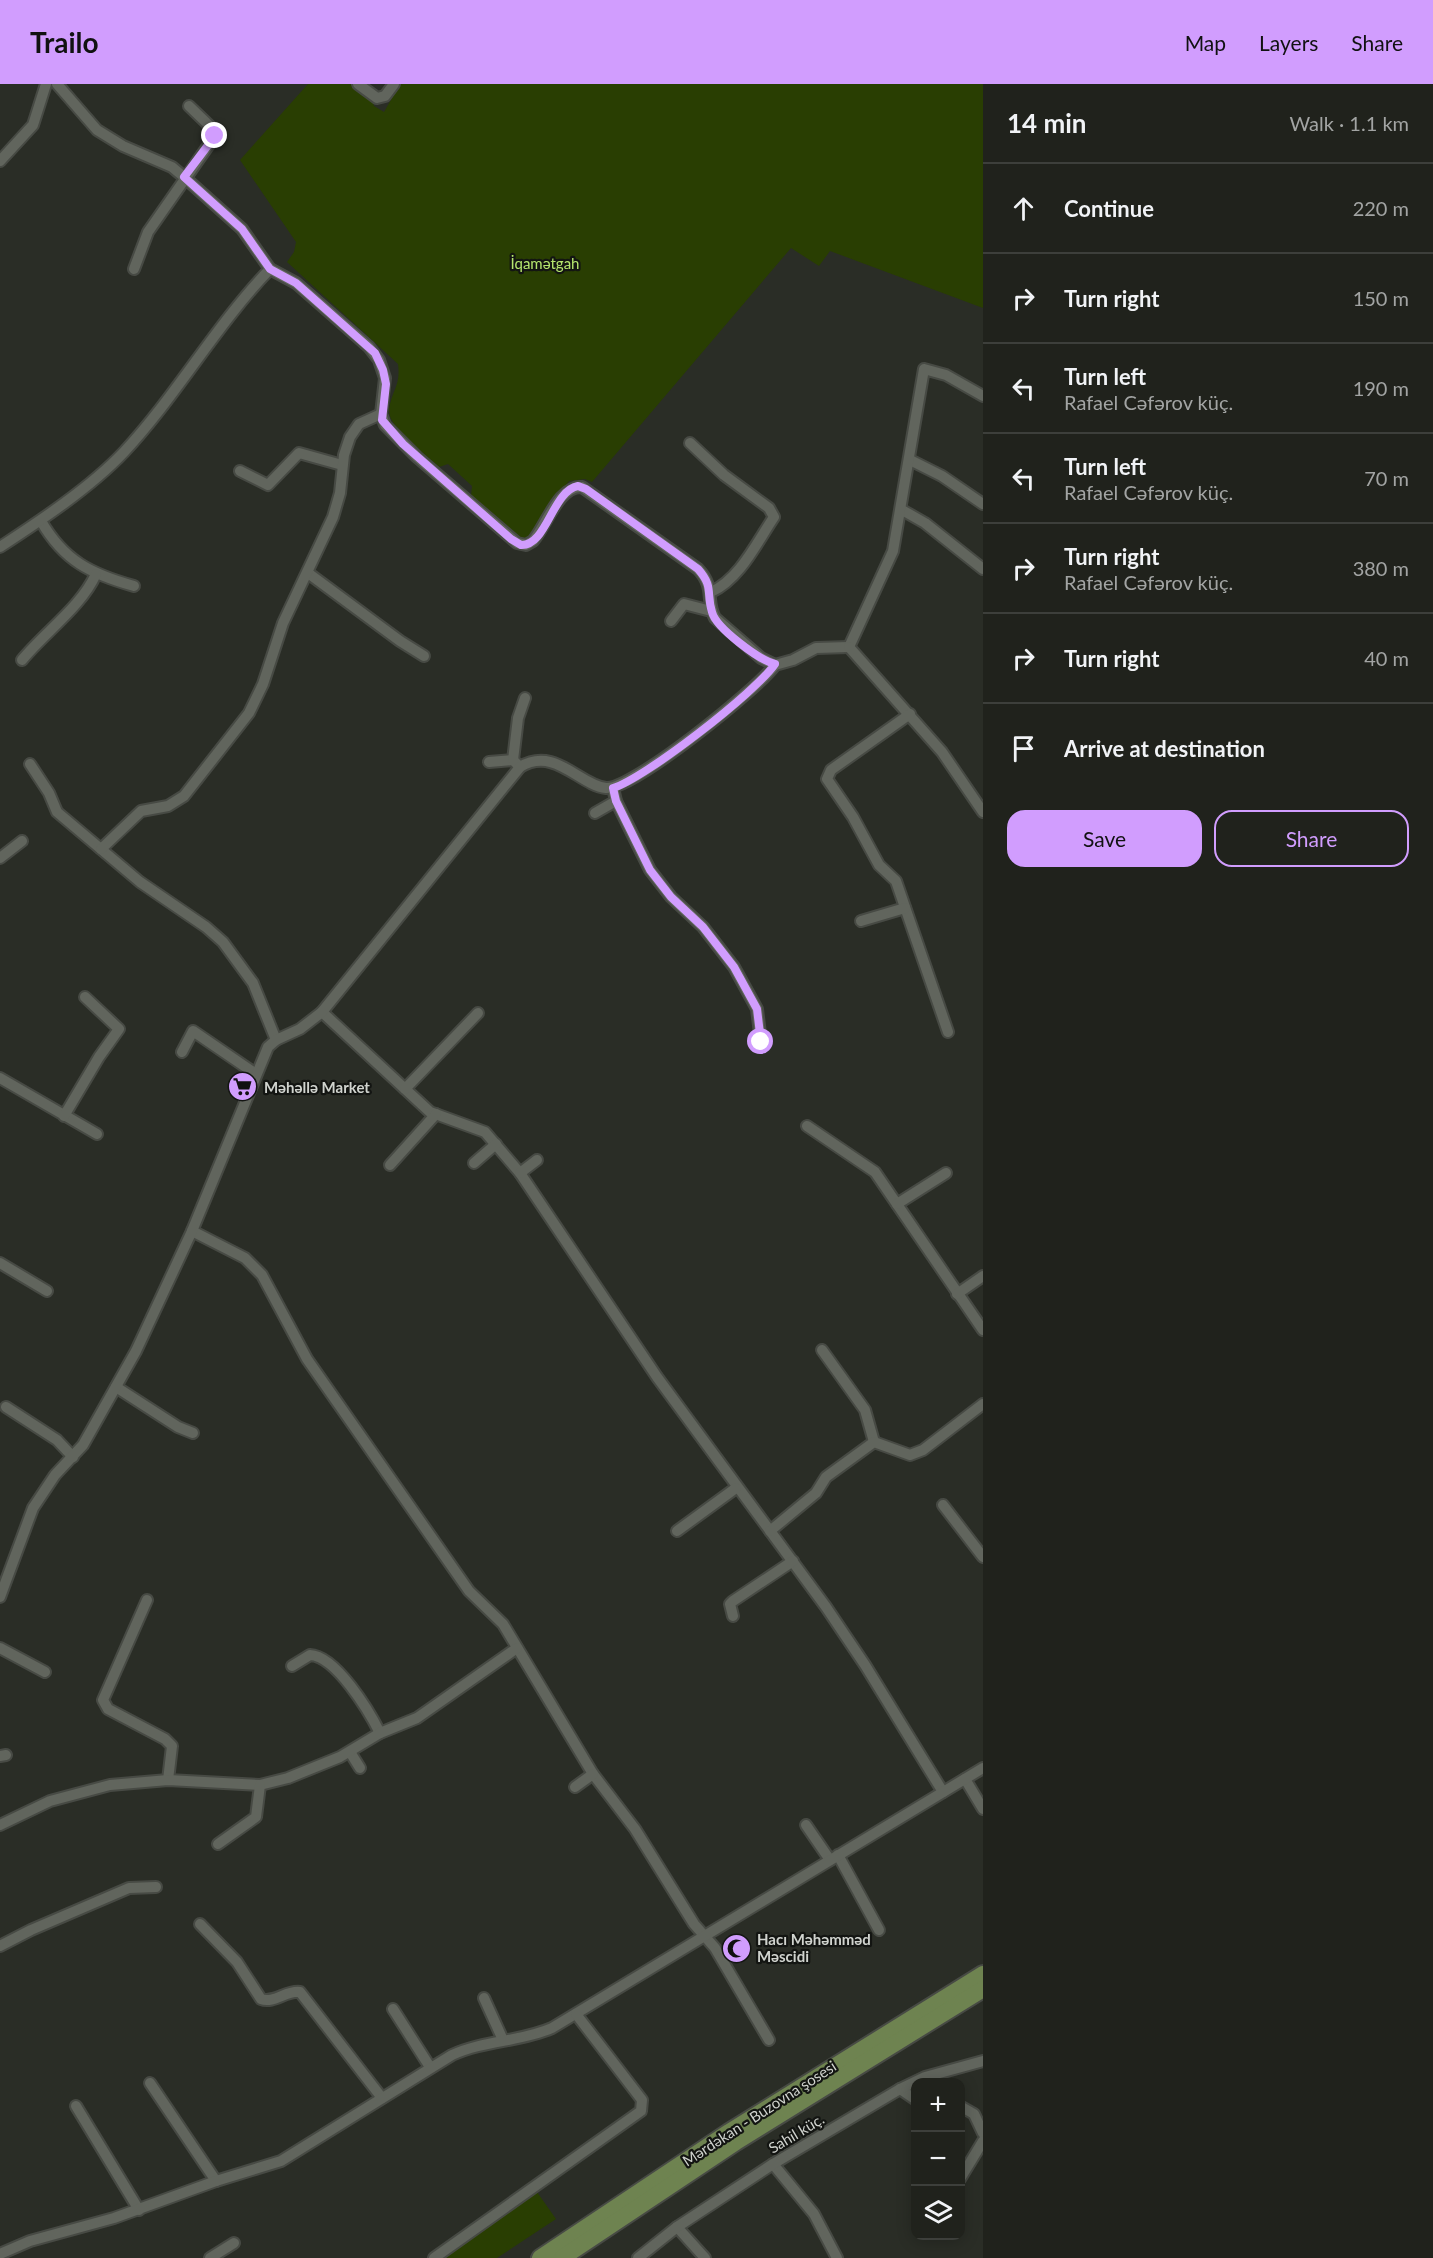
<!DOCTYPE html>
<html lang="en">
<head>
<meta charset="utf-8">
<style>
	body { margin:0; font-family:Lato,sans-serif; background:#2d2f29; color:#f1f3f6 }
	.controls { position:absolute; right:18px; bottom:18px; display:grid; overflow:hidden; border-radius:12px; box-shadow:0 3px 15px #0003 }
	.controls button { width:54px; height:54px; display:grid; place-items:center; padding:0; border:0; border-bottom:2px solid #3d3f3b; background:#20221c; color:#f1f3f6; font:30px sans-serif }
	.stop { position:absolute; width:18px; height:18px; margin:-14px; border:4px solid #d19dfe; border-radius:50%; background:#fff }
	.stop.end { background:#d19dfe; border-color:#fff; box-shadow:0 2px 6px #0008 }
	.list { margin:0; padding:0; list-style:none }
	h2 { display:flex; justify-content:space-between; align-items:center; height:78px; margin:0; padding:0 24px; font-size:26px }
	h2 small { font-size:20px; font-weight:400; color:#a2a4a3 }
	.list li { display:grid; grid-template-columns:39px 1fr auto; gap:18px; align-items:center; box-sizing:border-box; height:90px; padding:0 24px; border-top:2px solid #3d3f3b }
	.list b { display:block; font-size:22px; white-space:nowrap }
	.list p { margin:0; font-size:20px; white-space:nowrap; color:#a2a4a3 }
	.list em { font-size:20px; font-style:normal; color:#a2a4a3 }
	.actions { display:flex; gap:12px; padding:18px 24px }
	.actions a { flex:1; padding:14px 0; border:2px solid #d19dfe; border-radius:18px; text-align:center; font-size:21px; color:#d19dfe }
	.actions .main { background:#d19dfe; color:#111 }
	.icon { flex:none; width:33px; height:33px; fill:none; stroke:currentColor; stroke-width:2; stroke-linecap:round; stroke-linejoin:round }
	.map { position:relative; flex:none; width:983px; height:2174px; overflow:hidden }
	header { display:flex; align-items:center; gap:36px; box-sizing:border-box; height:84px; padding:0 30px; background:#d19dfe; color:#111 }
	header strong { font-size:28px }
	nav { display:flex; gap:33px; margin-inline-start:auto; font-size:21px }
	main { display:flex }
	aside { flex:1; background:#20221c }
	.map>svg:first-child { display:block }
	.green { fill:#293e02 }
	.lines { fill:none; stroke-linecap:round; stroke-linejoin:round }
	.street-casing { stroke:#474a44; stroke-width:14 }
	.primary-casing { stroke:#474a44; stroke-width:20 }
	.street { stroke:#61655d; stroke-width:10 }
	.primary { stroke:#6e8350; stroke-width:16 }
	.route { stroke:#d19dfe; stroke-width:8 }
	.labels { text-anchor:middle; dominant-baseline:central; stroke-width:4.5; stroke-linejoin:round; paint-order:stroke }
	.park-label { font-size:15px; fill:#b5e66e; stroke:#131512 }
	.poi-label { font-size:15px; font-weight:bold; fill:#d0d3ce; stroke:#131512; text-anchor:start }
	.street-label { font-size:15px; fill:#d0d3ce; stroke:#131512 }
</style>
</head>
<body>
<header>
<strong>Trailo</strong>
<nav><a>Map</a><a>Layers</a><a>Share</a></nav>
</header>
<main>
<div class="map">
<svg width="983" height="2174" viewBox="0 0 983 2174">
	<rect width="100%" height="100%" fill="#2a2d26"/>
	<g class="green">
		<path d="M308,0H354L373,19L374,22L384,28L400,0H983V224L830,167L819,182L791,164L592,398L585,395L569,397L527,456H522L471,412L472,402L448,380L439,383C425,371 387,343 389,325C392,306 401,301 398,280L287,178L294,168L296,158L240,76Z"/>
		<path d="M537,2108L556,2135L497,2174H439Z"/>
	</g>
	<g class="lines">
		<defs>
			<g id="street">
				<path d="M57,0L97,46L123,62L172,83L184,93L242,145L270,185L296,199L369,263L379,276L385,294L381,330L385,341L417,373L517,459L526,461L533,457C546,442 559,401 582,403L698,485C716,504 705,516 715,534L761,574L775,581L793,576L816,564L849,563"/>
				<path d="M358,0L377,14L385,12L394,0"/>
				<path d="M0,77L33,41L46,0"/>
				<path d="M134,185L148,148L215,52L214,46L189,22"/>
				<path d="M690,359L724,391L769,424L774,433C757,458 740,495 711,508"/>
				<path d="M910,376L942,392L983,420"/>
				<path d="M240,387L268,401L299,369L342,381"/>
				<path d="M902,426L925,439L983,485"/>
				<path d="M41,437C64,477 91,490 134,502"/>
				<path d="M0,463C40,437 91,403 124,368C177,311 216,241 270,185"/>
				<path d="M308,489L400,557L424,572"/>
				<path d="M671,537L684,520L711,527"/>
				<path d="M849,563L893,467L924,285L946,291L983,312"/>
				<path d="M849,563L942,668L983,728"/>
				<path d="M22,576C45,548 81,523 96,490"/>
				<path d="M910,630L831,686L827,695L853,733L879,781L896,797L948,948"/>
				<path d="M489,678L513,676"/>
				<path d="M30,680L49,709L57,728L140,798L206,843L223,858L253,899L276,956"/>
				<path d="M520,683L513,676L518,634L525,614"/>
				<path d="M613,704L616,717L650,786L671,813L703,843L734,883L757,925L761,958"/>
				<path d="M595,729L616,717"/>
				<path d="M101,765L141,727L168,722L184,712L249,629L263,600L283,539L333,433L340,409L344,371L350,353L359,340L381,330"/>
				<path d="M0,774L22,757"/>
				<path d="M861,837L905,824"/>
				<path d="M322,928L430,1028L485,1048L520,1089L657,1293L826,1523L865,1581L943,1708"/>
				<path d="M182,968L193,947L256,990"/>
				<path d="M0,994L97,1050"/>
				<path d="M405,1005L478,929"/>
				<path d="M64,1032L99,973L119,945L85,913"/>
				<path d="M807,1042L875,1088L983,1246"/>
				<path d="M474,1079L496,1060"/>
				<path d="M390,1081L436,1030"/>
				<path d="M520,1089L537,1076"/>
				<path d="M897,1120L946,1089"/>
				<path d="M192,1147L245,1174L262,1191L307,1275L469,1507L503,1540L593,1690L635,1745L694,1840L715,1864L769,1956"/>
				<path d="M0,1179L47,1207"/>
				<path d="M957,1210L983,1192"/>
				<path d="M822,1266L865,1326L874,1358"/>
				<path d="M116,1303L178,1343L193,1349"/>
				<path d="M6,1323L57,1356L73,1373"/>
				<path d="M943,1421L983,1473"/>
				<path d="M677,1447L736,1404"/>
				<path d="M770,1447L816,1409L826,1393L874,1358L910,1371L923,1366L983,1320"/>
				<path d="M0,1513L33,1424L55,1391L83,1361L136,1267L192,1147L268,963L276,956L300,945L322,928L520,683C555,662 579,701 606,704C631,707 759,604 775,581"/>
				<path d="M147,1516L103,1616L108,1625L165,1655L172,1662L168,1696"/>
				<path d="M733,1532L730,1520L733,1517L793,1477"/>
				<path d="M0,1564L45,1588"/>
				<path d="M292,1582L310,1571C336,1572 369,1627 380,1649"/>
				<path d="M350,1668L360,1684"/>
				<path d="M0,1672L6,1671"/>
				<path d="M965,1695L983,1725"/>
				<path d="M575,1703L593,1690"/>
				<path d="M0,1741L50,1717L110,1701L168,1696L260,1701L288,1694L340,1673L380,1649L417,1634L517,1564"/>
				<path d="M806,1741L830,1776"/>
				<path d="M218,1760L256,1733L260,1701"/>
				<path d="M838,1771L879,1846"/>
				<path d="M200,1840L237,1878L261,1915C274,1920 286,1906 300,1908L382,2014"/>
				<path d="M0,1862L31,1846L129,1804L156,1803"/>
				<path d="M484,1914L503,1956"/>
				<path d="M393,1925L430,1983"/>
				<path d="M150,1999L216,2097"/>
				<path d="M900,2005L916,2016"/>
				<path d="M76,2022L139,2126"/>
				<path d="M960,2022L974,2030L983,2049"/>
				<path d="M773,2080L814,2130L837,2174"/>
				<path d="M960,2095L983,2057"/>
				<path d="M677,2143L705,2174"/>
				<path d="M0,2170L30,2157L114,2134L216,2097L281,2077L452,1971C485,1956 520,1958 552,1944L983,1684"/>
				<path d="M210,2174L234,2159"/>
				<path d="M434,2174L641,2027L642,2016L576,1930"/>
				<path d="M638,2174L677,2143L773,2080L900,2005L925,1993L983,1977"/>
			</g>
			<g id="primary">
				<path d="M540,2174L729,2048L983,1890"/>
				<path d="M562,2174L736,2058L983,1905"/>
			</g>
		</defs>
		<use href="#street" class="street-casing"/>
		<use href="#primary" class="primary-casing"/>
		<use href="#street" class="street"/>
		<use href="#primary" class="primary"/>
	</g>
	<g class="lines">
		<path class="route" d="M215,52L184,93L242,145L270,185L296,199L375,269L383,286L386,300L382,336L403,360L511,455L521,461C547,462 552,407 578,402L586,405L698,485C714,503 706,509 712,528C716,544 759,576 775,580C756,608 644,695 613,704L616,717L650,786L671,813L703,843L734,883L757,925L761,958"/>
	</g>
	<defs>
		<symbol id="supermarket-disc" viewBox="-11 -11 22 22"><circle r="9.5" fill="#d19dfe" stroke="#131512"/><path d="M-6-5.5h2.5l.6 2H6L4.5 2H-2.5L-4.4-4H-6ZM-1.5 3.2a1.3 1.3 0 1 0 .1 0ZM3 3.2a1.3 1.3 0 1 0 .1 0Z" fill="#111"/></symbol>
		<symbol id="mosque-disc" viewBox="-11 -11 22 22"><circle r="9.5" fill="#d19dfe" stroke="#131512"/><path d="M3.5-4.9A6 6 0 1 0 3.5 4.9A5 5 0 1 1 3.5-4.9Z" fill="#111"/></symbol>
	</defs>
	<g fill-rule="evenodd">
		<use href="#supermarket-disc" x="226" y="986" width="33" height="33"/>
		<use href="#mosque-disc" x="720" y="1848" width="33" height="33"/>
	</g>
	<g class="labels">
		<g class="park-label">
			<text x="545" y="179">İqamətgah</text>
		</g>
		<g class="poi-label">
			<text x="264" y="1003">Məhəllə Market</text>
			<text x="757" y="1855">Hacı Məhəmməd<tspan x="757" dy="17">Məscidi</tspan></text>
		</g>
		<g class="street-label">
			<text transform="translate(759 2029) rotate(-33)">Mərdəkan - Buzovna şosesi</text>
			<text transform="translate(796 2049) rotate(-31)">Sahil küç.</text>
		</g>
	</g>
</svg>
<div class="controls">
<button>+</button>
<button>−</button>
<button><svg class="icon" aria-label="layers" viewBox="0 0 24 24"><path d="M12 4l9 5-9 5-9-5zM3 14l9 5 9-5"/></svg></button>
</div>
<div class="stop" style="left:761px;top:958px"></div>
<div class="stop end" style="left:215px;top:52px"></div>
</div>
<aside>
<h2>14 min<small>Walk · 1.1 km</small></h2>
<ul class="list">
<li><svg class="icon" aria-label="ahead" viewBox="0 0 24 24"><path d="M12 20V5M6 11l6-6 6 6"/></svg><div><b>Continue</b></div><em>220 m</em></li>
<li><svg class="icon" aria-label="right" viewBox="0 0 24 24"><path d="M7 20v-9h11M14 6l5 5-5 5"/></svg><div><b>Turn right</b></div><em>150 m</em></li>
<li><svg class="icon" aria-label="left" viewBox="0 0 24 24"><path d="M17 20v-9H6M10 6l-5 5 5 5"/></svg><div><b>Turn left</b><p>Rafael Cəfərov küç.</p></div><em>190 m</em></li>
<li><svg class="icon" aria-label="left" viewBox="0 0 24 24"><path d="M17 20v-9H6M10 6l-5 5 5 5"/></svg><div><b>Turn left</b><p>Rafael Cəfərov küç.</p></div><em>70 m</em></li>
<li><svg class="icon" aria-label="right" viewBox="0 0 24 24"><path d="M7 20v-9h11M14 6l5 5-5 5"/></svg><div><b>Turn right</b><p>Rafael Cəfərov küç.</p></div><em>380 m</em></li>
<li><svg class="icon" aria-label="right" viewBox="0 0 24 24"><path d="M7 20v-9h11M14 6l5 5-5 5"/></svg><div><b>Turn right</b></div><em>40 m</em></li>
<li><svg class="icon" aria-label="arrive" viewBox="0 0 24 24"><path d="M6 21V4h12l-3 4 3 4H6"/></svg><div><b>Arrive at destination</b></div></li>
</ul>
<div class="actions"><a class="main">Save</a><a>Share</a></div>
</aside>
</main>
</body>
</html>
